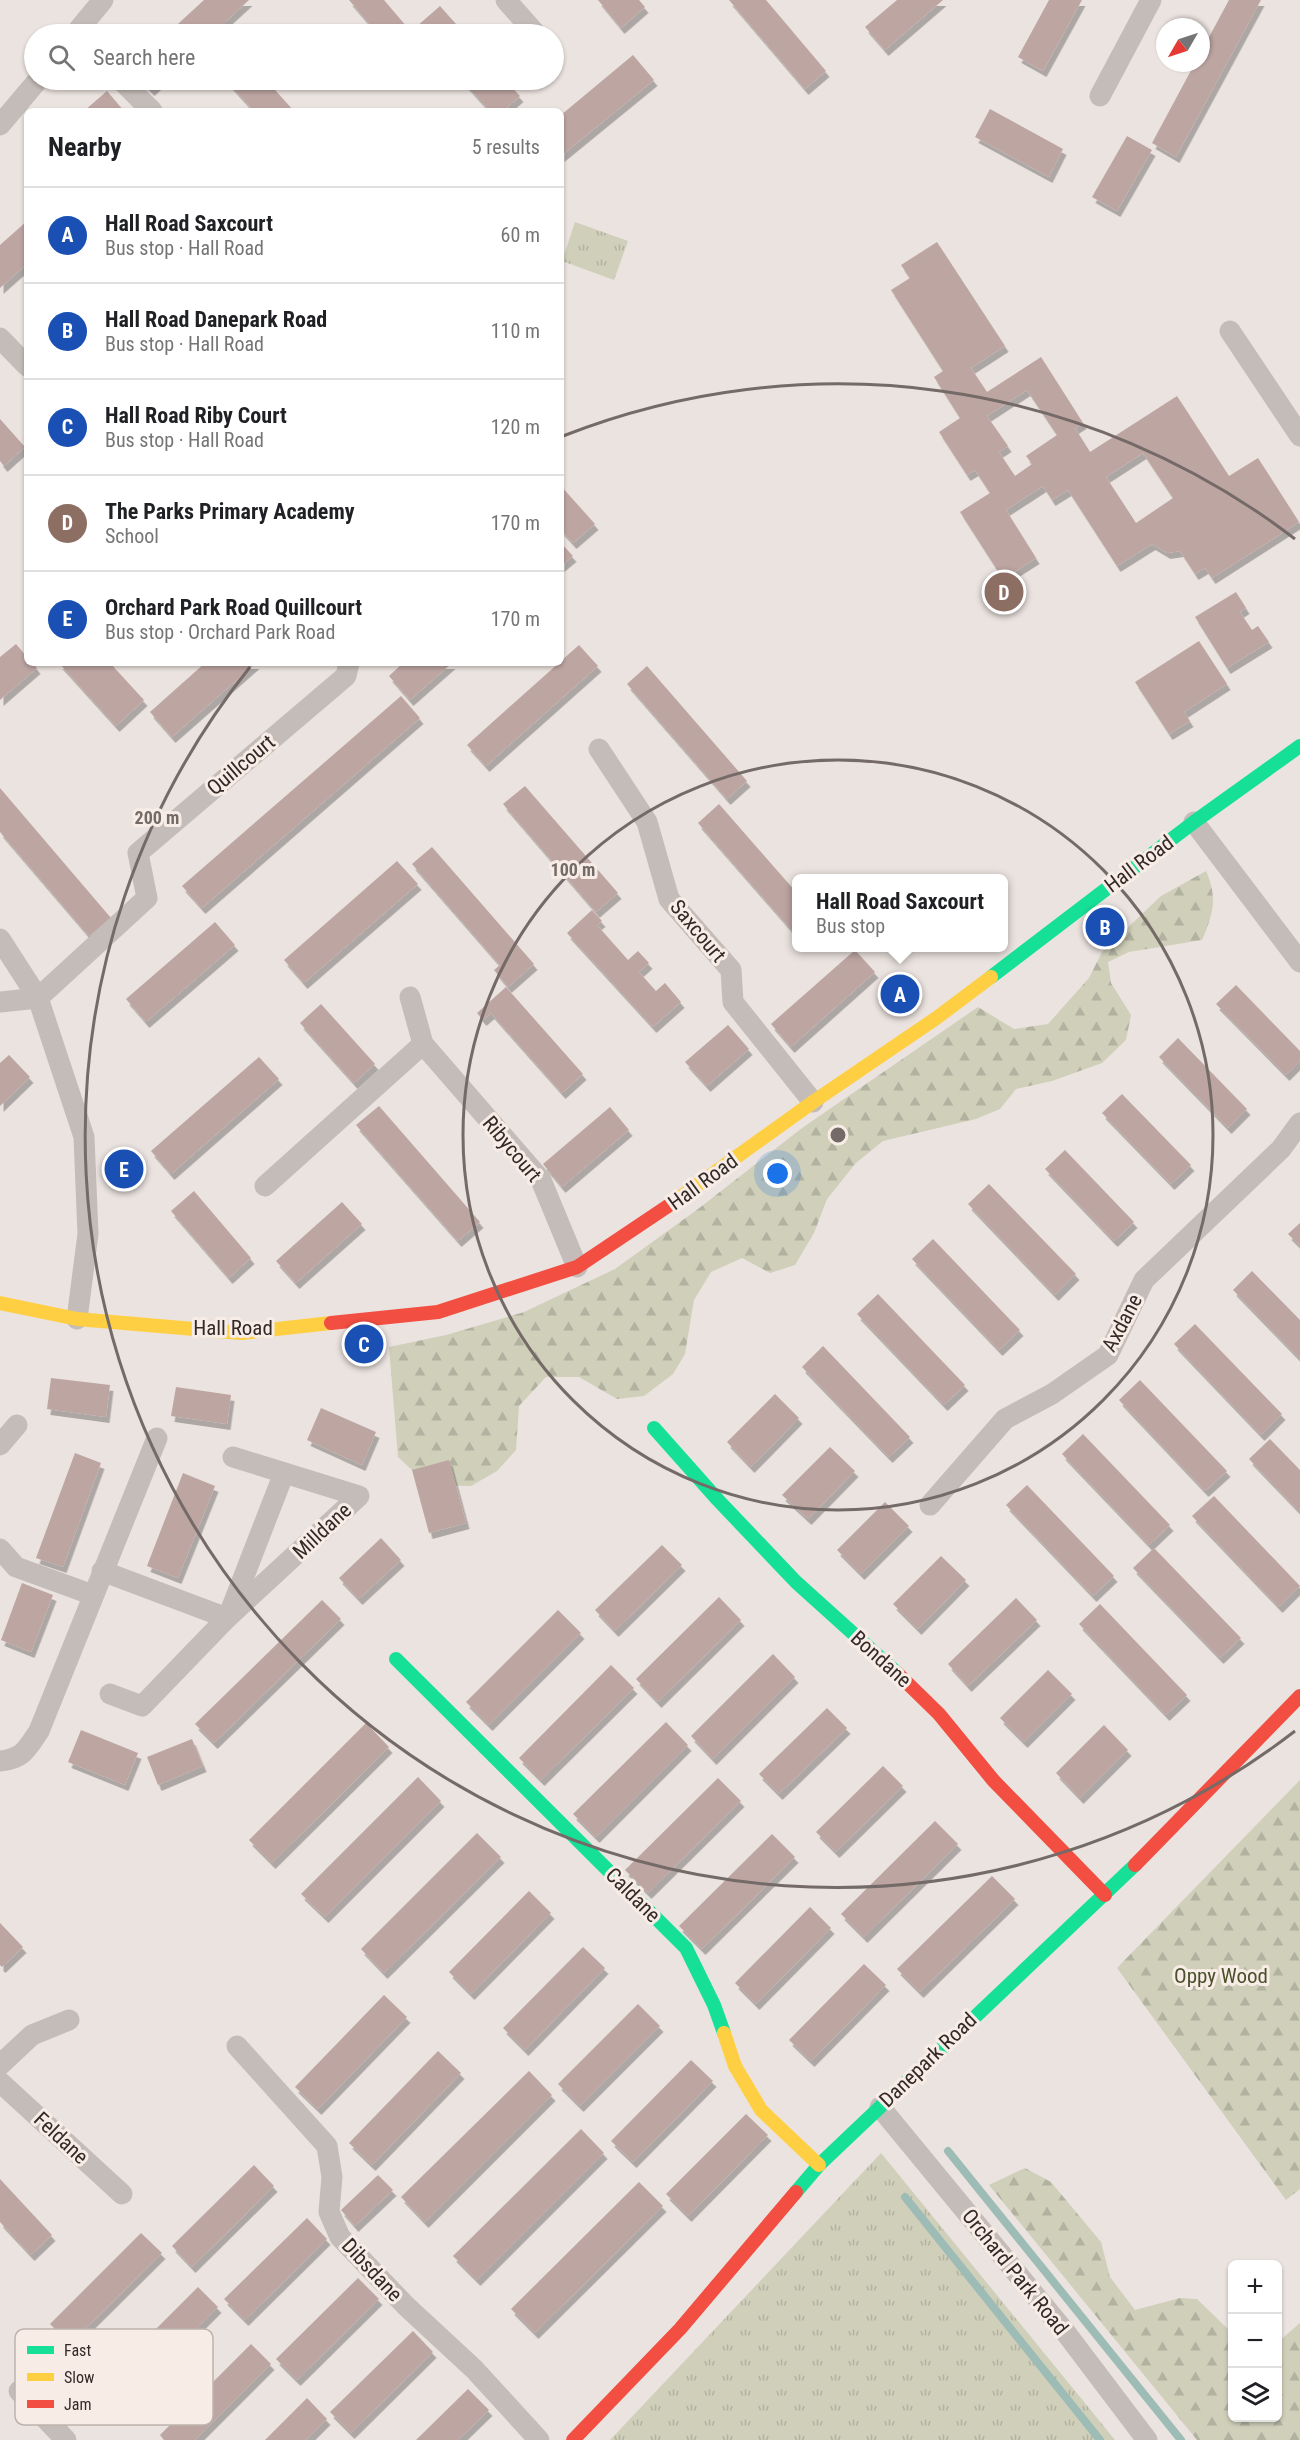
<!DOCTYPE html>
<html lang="en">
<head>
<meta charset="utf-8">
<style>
	body { margin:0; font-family:"Roboto Condensed",sans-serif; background:#f2f2f2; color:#202124 }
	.controls { position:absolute; right:18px; bottom:18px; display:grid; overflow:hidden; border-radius:9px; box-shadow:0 2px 4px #0004 }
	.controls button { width:54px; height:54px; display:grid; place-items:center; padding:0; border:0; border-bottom:2px solid #e0e0e0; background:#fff; color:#202124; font:30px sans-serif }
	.compass { position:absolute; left:1156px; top:18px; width:54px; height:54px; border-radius:50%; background:#fff; box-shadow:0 2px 4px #0004; rotate:231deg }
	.you { position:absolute; left:778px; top:1174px; width:21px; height:21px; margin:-15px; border:4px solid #fff; border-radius:50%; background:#1a73e8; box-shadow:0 0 0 9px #1a73e833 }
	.badge { display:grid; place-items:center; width:39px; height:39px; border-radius:50%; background:#b45309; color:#fff; font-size:20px; font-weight:700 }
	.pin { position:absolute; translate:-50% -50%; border:3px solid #fff; box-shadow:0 2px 6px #0006 }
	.popup { position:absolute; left:792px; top:874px; width:216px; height:78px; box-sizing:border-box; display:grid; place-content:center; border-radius:9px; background:#fff; filter:drop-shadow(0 2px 4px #0005); font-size:20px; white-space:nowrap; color:#757577 }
	.popup b { font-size:22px; color:#202124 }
	.popup::after { content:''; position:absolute; left:50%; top:100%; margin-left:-12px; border:12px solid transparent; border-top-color:#fff }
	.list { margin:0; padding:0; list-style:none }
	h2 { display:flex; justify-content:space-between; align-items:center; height:78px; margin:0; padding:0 24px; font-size:26px }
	h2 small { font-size:20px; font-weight:400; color:#757577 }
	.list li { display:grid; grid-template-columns:39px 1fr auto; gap:18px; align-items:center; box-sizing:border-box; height:96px; padding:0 24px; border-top:2px solid #e0e0e0 }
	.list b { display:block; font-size:22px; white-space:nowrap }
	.list p { margin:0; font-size:20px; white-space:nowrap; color:#757577 }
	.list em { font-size:20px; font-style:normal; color:#757577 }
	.icon { flex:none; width:33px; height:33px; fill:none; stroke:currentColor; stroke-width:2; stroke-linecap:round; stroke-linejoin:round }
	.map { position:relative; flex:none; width:1300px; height:2440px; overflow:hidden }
	.search { position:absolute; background:#fff; box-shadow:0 2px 4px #0004; left:24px; top:24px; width:540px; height:66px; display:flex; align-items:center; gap:15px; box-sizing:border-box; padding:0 21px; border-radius:33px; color:#757577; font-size:22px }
	.panel { position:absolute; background:#fff; box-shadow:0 2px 4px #0004; left:24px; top:108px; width:540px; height:558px; border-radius:9px }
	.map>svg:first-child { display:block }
	.grass { fill:url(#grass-tufts) }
	.forest { fill:url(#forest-firs) }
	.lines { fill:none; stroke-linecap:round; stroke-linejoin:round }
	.stream { stroke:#9dbcb6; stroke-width:8 }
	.building { fill:#bda5a2; fill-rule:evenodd; filter:url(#shadow) }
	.street { stroke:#c4bcb8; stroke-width:21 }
	.fast { stroke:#16e098; stroke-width:14 }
	.slow { stroke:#ffcf43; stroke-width:14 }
	.jam { stroke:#f24e42; stroke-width:14 }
	.ring { fill:none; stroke:#746a67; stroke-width:3 }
	.labels { text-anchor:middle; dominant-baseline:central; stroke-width:6; stroke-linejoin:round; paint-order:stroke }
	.street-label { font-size:21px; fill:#342927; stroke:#f8ede6 }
	.park-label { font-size:21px; fill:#4a502c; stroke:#f8ede6 }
	.key { fill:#f8ede6; stroke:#bdb2ad; stroke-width:1.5 }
	.key-label { font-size:16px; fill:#342927 }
	.centre { fill:#746a67; stroke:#f8ede6; stroke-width:3 }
	.ring-label { font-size:18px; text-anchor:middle; font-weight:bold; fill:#746a67; stroke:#f8ede6; stroke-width:6; stroke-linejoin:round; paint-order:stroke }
</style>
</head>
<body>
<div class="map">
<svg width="1300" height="2440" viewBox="0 0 1300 2440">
	<defs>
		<pattern id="grass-tufts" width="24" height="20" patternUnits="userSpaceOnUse" patternTransform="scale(1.5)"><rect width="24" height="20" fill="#cfcfba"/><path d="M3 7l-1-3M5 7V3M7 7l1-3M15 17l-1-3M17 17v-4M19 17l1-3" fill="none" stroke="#b2b2a0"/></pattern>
		<pattern id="forest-firs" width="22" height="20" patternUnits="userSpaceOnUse" patternTransform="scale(1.5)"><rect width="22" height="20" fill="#cfcfba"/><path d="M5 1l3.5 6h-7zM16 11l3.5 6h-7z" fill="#b2b2a0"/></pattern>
		<filter id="shadow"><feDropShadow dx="3.5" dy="6" stdDeviation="0" flood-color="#0004"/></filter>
	</defs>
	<rect width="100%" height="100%" fill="#ebe3df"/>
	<g class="grass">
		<path d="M575,222L628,241L614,280L562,261Z"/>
		<path d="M881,2153L1115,2440H609H610Z"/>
	</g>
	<g class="forest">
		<path d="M1206,871C1218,898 1213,914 1202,940L1129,952L1108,962L1111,983L1131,1015L1126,1040L1102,1063L1052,1081L1016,1089L1000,1109L976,1119L883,1141L856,1163L827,1199L814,1233L795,1265L770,1273L742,1258L711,1272L694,1300L685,1354L673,1374L644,1396L617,1399L579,1377H546L519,1406L516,1450L497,1471L471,1486L428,1485L398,1457L389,1347L446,1335L524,1312L615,1269L698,1209L802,1128L978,1007L1014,1029L1048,1024L1089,978L1102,952L1161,896Z"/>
		<path d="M1300,1780V2189L1286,2200L1117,1968Z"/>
		<path d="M1025,2168L1051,2182L1101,2242L1110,2277L1135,2310L1180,2298L1197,2299L1232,2333V2418H1278V2342L1300,2323V2440H1197L989,2185Z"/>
	</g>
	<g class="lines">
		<g class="stream">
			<path d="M948,2151L1181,2440"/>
			<path d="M905,2197L1100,2440"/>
		</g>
	</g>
	<g class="building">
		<path d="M204,0H249L212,34H167Z"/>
		<path d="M349,0H384L413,34H378Z"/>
		<path d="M598,0H639L645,7L621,28Z"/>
		<path d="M729,0H766L826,71L805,89Z"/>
		<path d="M897,0H943L885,50L865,27Z"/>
		<path d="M1049,0H1082L1043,71L1018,57Z"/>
		<path d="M1229,0H1261L1176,157L1152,143L1195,63H1201V52Z"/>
		<path d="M440,6L456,24L465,34H422L416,27Z"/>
		<path d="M633,55L654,80L561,156V115Z"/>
		<path d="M141,80H162L151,90Z"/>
		<path d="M226,80H266L294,111H254Z"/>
		<path d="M462,80H505L520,96L503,111H490Z"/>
		<path d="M107,91L124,111H84Z"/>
		<path d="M990,109L1063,149L1049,177L975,137Z"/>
		<path d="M1127,136L1152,150L1117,211L1092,197Z"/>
		<path d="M27,221V264L0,288V245Z"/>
		<path d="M937,242L1005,346L971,368L987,392L1041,357L1083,423L1075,428L1090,452L1177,396L1229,476L1258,458L1299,522L1212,578L1205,568L1195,574L1180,551L1167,553L1152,544L1117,566L1068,490L1052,500L1043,486L1006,510L1036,558L1003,579L960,512L990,493L975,470L967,475L939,432L960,418L934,377L943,371L891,290L910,278L901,265ZM1027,390L1057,435L1026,456L1032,464L1015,476L999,452L1008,446L987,416ZM1143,453L1173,498L1136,523L1106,477Z"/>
		<path d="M0,419L25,447L4,466L0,461Z"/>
		<path d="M561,486L595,524L573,543L561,530Z"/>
		<path d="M561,543L573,556L561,566Z"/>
		<path d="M1236,592L1246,608L1240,612L1252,630L1258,626L1269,642L1227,668L1195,617Z"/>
		<path d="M1199,641L1227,684L1184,712L1190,721L1169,734L1135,682Z"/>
		<path d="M16,644L27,657V663H33L37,668L0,700V657Z"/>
		<path d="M579,645L598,666L486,766L467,745Z"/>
		<path d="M59,663H110L144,700L116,726Z"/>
		<path d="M205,663H256L172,737L150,712Z"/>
		<path d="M403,663H452L410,700L389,676Z"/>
		<path d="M647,666L747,781L727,799L627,684Z"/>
		<path d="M401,696L420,718L202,908L182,886Z"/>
		<path d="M525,786L618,893L596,912L503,804Z"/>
		<path d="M0,788L111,918L89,936L0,832Z"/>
		<path d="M719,804L796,892V935L698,823Z"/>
		<path d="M432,847L534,964L508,987L494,970L500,965L412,864Z"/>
		<path d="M397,861L418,884L304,983L284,960Z"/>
		<path d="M592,910L602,921L597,925L628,960L638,951L649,963L639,972L656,991L665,983L681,1002L653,1027L567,933Z"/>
		<path d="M215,922L235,945L146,1022L126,999Z"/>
		<path d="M855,950L875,972L791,1047L771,1024Z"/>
		<path d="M1236,985L1300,1051V1061L1286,1075L1216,1004Z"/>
		<path d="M506,987L583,1074L562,1093L491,1013L483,1020L477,1013Z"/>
		<path d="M321,1004L375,1064L354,1083L300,1023Z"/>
		<path d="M728,1025L749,1049L707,1086L685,1062Z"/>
		<path d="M1178,1038L1247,1109L1228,1128L1159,1057Z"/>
		<path d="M9,1055L30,1077L0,1106V1063Z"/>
		<path d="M259,1057L279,1079L171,1174L151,1151Z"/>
		<path d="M1122,1094L1191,1165L1171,1184L1102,1113Z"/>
		<path d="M379,1106L480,1222L458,1241L356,1125Z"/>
		<path d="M610,1107L629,1130L562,1187L543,1164Z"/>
		<path d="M1065,1150L1134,1222L1114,1241L1045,1169Z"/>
		<path d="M989,1184L1076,1274L1055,1295L968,1204Z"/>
		<path d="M194,1191L251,1258L229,1278L171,1211Z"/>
		<path d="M342,1202L362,1224L296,1283L276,1261Z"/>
		<path d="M1300,1223V1246L1288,1234Z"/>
		<path d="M933,1239L1020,1330L999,1350L912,1259Z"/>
		<path d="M1252,1271L1300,1320V1359L1233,1290Z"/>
		<path d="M878,1294L965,1385L944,1405L857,1314Z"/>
		<path d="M1195,1324L1282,1414L1261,1435L1174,1344Z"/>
		<path d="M823,1346L910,1437L889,1457L802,1367Z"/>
		<path d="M51,1378L110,1385L106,1417L47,1409Z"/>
		<path d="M1140,1380L1227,1471L1205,1491L1119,1400Z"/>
		<path d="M176,1387L231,1395L227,1424L171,1416Z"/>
		<path d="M775,1394L799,1418L751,1467L727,1442Z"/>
		<path d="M321,1408L376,1432L362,1465L307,1440Z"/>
		<path d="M1083,1434L1170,1525L1149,1545L1062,1454Z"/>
		<path d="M1270,1439L1300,1470V1512L1249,1459Z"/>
		<path d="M830,1447L855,1471L808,1519L782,1495Z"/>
		<path d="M75,1453L101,1463L63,1567L36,1558Z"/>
		<path d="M449,1460L466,1523L429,1533L412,1470Z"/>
		<path d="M183,1473L215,1486L178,1578L147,1566Z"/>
		<path d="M1027,1485L1114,1576L1093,1596L1006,1505Z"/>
		<path d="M1214,1496L1300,1586L1279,1607L1192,1516Z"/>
		<path d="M885,1502L909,1526L861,1574L837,1550Z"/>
		<path d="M381,1538L401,1560L359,1599L339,1578Z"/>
		<path d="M662,1545L682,1565L615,1631L595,1610Z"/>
		<path d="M1154,1548L1241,1638L1220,1658L1133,1568Z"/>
		<path d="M941,1556L966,1580L918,1629L893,1604Z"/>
		<path d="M22,1583L53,1595L31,1652L1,1640Z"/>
		<path d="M719,1597L741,1620L658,1702L636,1679Z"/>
		<path d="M1016,1598L1037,1620L968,1686L948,1664Z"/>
		<path d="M322,1600L341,1619L214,1743L195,1724Z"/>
		<path d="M1100,1604L1187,1695L1166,1715L1079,1624Z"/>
		<path d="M558,1610L581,1633L489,1725L466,1702Z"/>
		<path d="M773,1654L795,1677L713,1759L691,1736Z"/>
		<path d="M611,1665L634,1688L541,1780L519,1758Z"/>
		<path d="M1048,1670L1072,1694L1024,1742L1000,1718Z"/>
		<path d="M827,1708L847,1728L779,1794L759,1774Z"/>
		<path d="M666,1722L688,1745L596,1837L573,1814Z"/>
		<path d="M366,1723L389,1747L272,1863L249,1840Z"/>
		<path d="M1104,1725L1128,1750L1080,1798L1056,1773Z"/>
		<path d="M81,1730L138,1753L125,1785L68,1762Z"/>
		<path d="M192,1739L203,1766L158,1785L147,1757Z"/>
		<path d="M883,1766L903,1786L836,1852L816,1832Z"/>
		<path d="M418,1777L441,1801L325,1917L301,1894Z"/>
		<path d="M718,1778L741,1801L648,1893L625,1870Z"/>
		<path d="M935,1821L958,1844L864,1937L841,1914Z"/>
		<path d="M477,1833L501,1857L384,1973L361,1949Z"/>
		<path d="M772,1834L795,1857L702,1949L679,1926Z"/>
		<path d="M992,1876L1015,1899L920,1992L897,1969Z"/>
		<path d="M529,1891L551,1913L471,1994L449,1972Z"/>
		<path d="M810,1907L831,1928L756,2004L735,1983Z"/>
		<path d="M0,1923L23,1947L2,1967L0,1965Z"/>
		<path d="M583,1947L605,1968L525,2050L503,2028Z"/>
		<path d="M864,1964L886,1985L811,2061L789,2040Z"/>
		<path d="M384,1995L407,2017L318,2109L295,2087Z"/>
		<path d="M638,2004L660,2026L580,2106L558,2084Z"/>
		<path d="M438,2051L461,2073L372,2165L349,2143Z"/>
		<path d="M691,2060L713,2081L633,2162L611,2141Z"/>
		<path d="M529,2071L552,2095L425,2222L401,2197Z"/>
		<path d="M746,2114L768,2135L688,2216L666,2194Z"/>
		<path d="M581,2129L604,2153L477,2280L453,2256Z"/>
		<path d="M254,2165L274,2186L192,2267L172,2246Z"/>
		<path d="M378,2175L393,2190L355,2226L341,2210Z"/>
		<path d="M0,2179L52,2235L31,2255L0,2222Z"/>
		<path d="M639,2182L663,2206L535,2333L511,2309Z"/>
		<path d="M307,2218L327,2239L245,2320L224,2299Z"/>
		<path d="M141,2233L162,2253L70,2344L50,2324Z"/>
		<path d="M358,2278L379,2299L297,2380L276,2359Z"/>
		<path d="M198,2287L218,2307L127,2398L107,2378Z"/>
		<path d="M413,2331L433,2352L351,2433L330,2412Z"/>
		<path d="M251,2344L271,2364L195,2440H164L160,2435Z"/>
		<path d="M468,2389L489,2410L458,2440H416Z"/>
		<path d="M307,2398L327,2419L309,2437L305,2440H265Z"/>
	</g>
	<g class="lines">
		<g class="street">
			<path d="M506,0L536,34"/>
			<path d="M75,34L103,0"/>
			<path d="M121,80L152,111"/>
			<path d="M1100,96L1151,0"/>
			<path d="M0,125L38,80"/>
			<path d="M1230,331L1300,436"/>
			<path d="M0,338L27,366"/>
			<path d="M599,749L647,822L669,899L731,970L733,1002L813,1102"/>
			<path d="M1194,822L1300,962"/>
			<path d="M0,939L38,998L84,1137L88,1234L77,1319"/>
			<path d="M410,997L423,1044L541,1180L577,1267"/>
			<path d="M38,998L147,898L138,853L346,676L349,663"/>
			<path d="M0,1002L38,998"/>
			<path d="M265,1186L423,1044"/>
			<path d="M0,1445L17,1425"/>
			<path d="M930,1505L1005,1419L1052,1394L1108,1355L1144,1280L1281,1149L1300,1123"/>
			<path d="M0,1549L16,1567L93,1595"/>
			<path d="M102,1571L227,1618L142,1706L110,1694"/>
			<path d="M230,1612L284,1473"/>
			<path d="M227,1618L359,1496L233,1457"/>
			<path d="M0,1761C23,1759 27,1749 39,1731L157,1438"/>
			<path d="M237,2046L327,2146L332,2177L329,2212L340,2237L406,2306L474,2369L539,2440"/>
			<path d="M0,2065L32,2035L69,2020"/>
			<path d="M0,2082L122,2194"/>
			<path d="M880,2107L1066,2333L1147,2440"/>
			<path d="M19,2391L66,2440"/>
		</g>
		<g class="fast">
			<path d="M991,977L1194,822L1300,746"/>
			<path d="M654,1428L718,1500L796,1582L897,1673"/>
			<path d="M396,1659L686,1948L714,2005L724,2033"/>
			<path d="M796,2192L819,2165L1135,1865"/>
		</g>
		<g class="slow">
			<path d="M668,1206L813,1102L935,1019L991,977"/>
			<path d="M0,1303L77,1319L241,1333L331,1323"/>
			<path d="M724,2033L735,2066L761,2110L819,2165"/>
		</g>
		<g class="jam">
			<path d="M331,1323L438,1312L577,1267L668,1206"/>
			<path d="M897,1673L939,1714L993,1780L1105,1895"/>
			<path d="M1135,1865L1300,1696"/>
			<path d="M573,2440L680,2329L796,2192"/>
		</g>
	</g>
	<g class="ring">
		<circle cx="838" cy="1135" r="375"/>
		<path d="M1295 1731A751 751 0 0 1 250 667M563 436A751 751 0 0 1 1295 539"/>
	</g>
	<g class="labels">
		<g class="street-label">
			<text transform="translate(241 765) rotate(-40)">Quillcourt</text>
			<text transform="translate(1139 864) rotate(-37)">Hall Road</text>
			<text transform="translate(698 931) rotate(50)">Saxcourt</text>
			<text transform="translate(512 1149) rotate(50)">Ribycourt</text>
			<text transform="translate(703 1182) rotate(-36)">Hall Road</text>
			<text transform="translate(1122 1323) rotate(-62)">Axdane</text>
			<text x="233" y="1328">Hall Road</text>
			<text transform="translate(322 1531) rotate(-43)">Milldane</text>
			<text transform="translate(881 1659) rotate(42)">Bondane</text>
			<text transform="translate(633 1895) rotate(45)">Caldane</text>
			<text transform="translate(928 2060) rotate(-44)">Danepark Road</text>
			<text transform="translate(61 2138) rotate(43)">Feldane</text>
			<text transform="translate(372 2270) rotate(47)">Dibsdane</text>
			<text transform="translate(1015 2272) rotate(51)">Orchard Park Road</text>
		</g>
		<g class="park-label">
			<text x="1221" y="1976">Oppy Wood</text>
		</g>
	</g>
	<rect x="15" y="2329" width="198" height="96" rx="9" class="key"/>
	<rect x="27" y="2346" width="27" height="8" fill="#16e098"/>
	<rect x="27" y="2373" width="27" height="8" fill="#ffcf43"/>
	<rect x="27" y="2400" width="27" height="8" fill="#f24e42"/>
	<g class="key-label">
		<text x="64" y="2356">Fast</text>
		<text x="64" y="2383">Slow</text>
		<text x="64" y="2410">Jam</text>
	</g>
	<circle cx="838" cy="1135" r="9" class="centre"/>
	<g class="ring-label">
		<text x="157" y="824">200 m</text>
		<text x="573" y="876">100 m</text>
	</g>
</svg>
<div class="controls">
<button>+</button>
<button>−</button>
<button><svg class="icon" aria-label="layers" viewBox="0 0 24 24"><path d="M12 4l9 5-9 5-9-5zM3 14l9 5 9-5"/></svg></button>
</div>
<svg class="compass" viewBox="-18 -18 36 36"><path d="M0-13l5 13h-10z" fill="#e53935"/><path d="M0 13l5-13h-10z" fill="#757577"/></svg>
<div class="you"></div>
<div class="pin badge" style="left:900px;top:994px;background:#1a4fb4">A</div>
<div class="popup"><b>Hall Road Saxcourt</b>Bus stop</div>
<div class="pin badge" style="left:1105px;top:927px;background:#1a4fb4">B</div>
<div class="pin badge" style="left:364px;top:1344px;background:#1a4fb4">C</div>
<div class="pin badge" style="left:1004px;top:592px;background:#8d6e63">D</div>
<div class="pin badge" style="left:124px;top:1169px;background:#1a4fb4">E</div>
<div class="search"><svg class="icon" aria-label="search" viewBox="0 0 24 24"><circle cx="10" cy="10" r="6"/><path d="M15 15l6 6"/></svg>Search here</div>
<section class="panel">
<h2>Nearby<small>5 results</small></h2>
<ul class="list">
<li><span class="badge" style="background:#1a4fb4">A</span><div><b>Hall Road Saxcourt</b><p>Bus stop · Hall Road</p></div><em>60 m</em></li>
<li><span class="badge" style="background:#1a4fb4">B</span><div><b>Hall Road Danepark Road</b><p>Bus stop · Hall Road</p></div><em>110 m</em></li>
<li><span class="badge" style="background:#1a4fb4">C</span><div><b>Hall Road Riby Court</b><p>Bus stop · Hall Road</p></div><em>120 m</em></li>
<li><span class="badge" style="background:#8d6e63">D</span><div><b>The Parks Primary Academy</b><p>School</p></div><em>170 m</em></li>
<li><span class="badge" style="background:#1a4fb4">E</span><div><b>Orchard Park Road Quillcourt</b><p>Bus stop · Orchard Park Road</p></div><em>170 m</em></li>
</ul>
</section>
</div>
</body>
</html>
